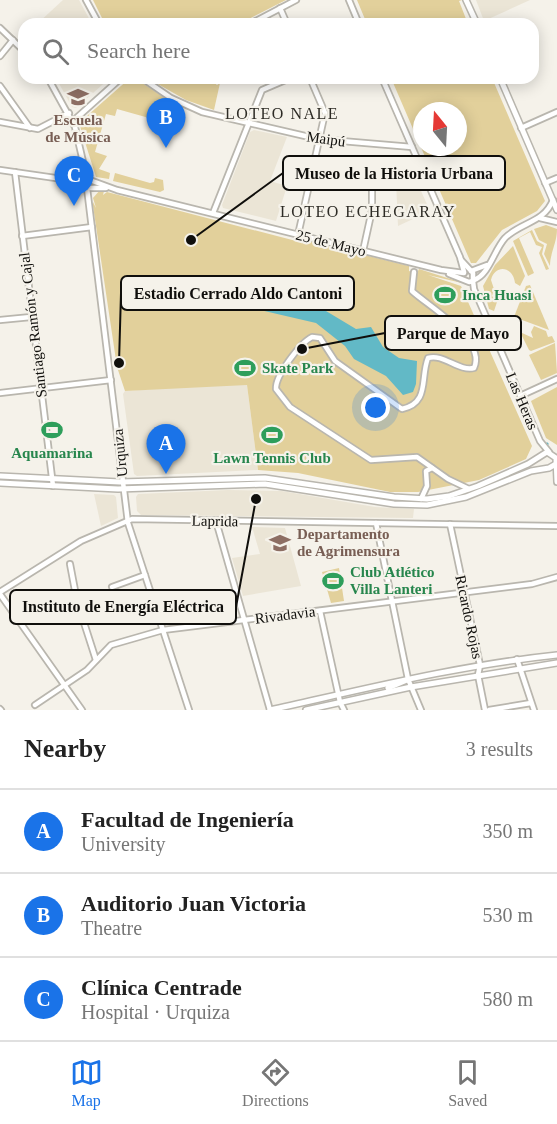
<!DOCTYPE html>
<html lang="en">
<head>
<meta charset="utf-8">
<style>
	body { margin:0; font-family:"Times New Roman",serif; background:#f6f6f6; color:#222 }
	.compass { position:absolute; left:413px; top:102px; width:54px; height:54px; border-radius:50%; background:#fff; box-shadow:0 3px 15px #0003; rotate:342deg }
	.you { position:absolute; left:376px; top:408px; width:21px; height:21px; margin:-15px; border:4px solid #fff; border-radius:50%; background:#1a73e8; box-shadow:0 0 0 9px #1a73e833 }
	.badge { display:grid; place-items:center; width:39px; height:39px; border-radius:50%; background:#1a73e8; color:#fff; font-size:20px; font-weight:700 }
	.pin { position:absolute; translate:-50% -50px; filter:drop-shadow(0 2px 3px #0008) }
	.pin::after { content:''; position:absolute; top:32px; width:21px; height:18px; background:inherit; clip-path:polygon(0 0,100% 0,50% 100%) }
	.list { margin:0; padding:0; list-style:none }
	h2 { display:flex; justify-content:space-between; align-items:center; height:78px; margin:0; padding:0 24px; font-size:26px }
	h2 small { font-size:20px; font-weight:400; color:#767676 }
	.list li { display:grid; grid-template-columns:39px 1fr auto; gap:18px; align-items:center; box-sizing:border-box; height:84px; padding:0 24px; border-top:2px solid #e0e0e0 }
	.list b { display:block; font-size:22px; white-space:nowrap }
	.list p { margin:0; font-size:20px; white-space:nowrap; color:#767676 }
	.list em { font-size:20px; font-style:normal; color:#767676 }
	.icon { flex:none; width:33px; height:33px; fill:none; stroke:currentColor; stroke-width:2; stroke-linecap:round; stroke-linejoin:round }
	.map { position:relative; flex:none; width:557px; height:710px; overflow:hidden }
	.search { position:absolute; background:#fff; box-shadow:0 3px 15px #0003; left:18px; right:18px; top:18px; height:66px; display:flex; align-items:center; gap:15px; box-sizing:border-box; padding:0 21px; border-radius:18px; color:#767676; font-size:22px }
	.sheet { height:330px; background:#fff }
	nav { display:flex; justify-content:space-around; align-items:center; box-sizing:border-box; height:84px; border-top:2px solid #e0e0e0; background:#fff; font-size:16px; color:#767676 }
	nav a { display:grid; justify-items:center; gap:3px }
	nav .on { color:#1a73e8 }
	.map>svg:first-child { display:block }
	.built { fill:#ebe5d6 }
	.green { fill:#e2d09b; fill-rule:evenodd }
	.water { fill:#62b9c6 }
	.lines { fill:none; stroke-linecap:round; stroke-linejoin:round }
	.stream { stroke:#62b9c6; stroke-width:1.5 }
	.minor-casing { stroke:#b9b6ae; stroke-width:8 }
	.major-casing { stroke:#b9b6ae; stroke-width:8 }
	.minor { stroke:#fff; stroke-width:4.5 }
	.major { stroke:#fff; stroke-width:5 }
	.labels { text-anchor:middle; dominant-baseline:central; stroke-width:4.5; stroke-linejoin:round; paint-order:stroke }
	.education-label { font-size:15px; font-weight:bold; fill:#785e54; stroke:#f5f2ea }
	.street-label { font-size:15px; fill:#100f0c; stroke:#f5f2ea }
	.leisure-label { font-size:15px; font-weight:bold; fill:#27864d; stroke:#f5f2ea; text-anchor:start }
	.neighbourhood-label { font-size:16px; letter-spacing:1.5px; fill:#2d2b25; stroke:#f5f2ea }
	.leader { fill:none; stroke:#100f0c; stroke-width:2 }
	.callout-dot { fill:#100f0c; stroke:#f5f2ea; stroke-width:2 }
	.callout { fill:#f5f2ea; stroke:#100f0c; stroke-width:2 }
	.callout-label { font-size:16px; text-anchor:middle; font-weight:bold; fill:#100f0c }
</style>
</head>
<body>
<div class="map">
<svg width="557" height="710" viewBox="0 0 557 710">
	<rect width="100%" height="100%" fill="#f5f2ea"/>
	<g class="built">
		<path d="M63,0H79L92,24H37Z"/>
		<path d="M476,0H530L484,21Z"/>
		<path d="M56,78H110L76,108L72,107Z"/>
		<path d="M254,130L287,137L270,181L287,186L276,221L223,208L222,205L250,132Z"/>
		<path d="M396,181L417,182L430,211L398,226Z"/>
		<path d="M167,383L247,385L258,470L137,476L134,474L123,394L125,391L166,388Z"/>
		<path d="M228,490L282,491L375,507L414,509L413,518L141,515L137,511L136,497L138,494Z"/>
		<path d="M94,494L114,495L116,497L118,518L101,526Z"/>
		<path d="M252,527L285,528L301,586L243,596L232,558L260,554Z"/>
	</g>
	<g class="green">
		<path d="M93,0H286L239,24H105Z"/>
		<path d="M357,0H462L459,1L468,24H367Z"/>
		<path d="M130,78H135L178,107L174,125L117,109L115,116L106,114L95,152L107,156L99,169L110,173L109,179L96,177L79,123Z"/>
		<path d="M158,78H208L217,85L220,83L214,110L186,100L156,83Z"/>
		<path d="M391,78H492L545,201L537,211L502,230L476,263H471ZM422,111H458V147H422Z"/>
		<path d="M115,173L150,183L154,182L155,178L163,180L164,190L160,192L113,181Z"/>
		<path d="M100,190L104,191L103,195L107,192L323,248L300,242V239L409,266V271L417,273L419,269L460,282L462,283L428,275L461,286L532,446L526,459L479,480L418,492H390L298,473L258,470L247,385L125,391L117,367L93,206V202L96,208L93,198Z"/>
		<path d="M546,225L557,229C557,243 550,253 550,266L544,254L547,244L539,240L534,229Z"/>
		<path d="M532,230L537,241L544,245L542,254L549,269L546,270L539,253L542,247L536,245L530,232L519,238L534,273L528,276L513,241Z"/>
		<path d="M513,246L525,276L520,286L515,283C513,266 495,264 491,280L494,289L492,296L497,302L494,311L489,309L483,286L495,265Z"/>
		<path d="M530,285L549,330L514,317L526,286Z"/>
		<path d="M534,326L546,331L548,337L552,336L555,342L531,351L529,350L520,332L533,338L531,332Z"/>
		<path d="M555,343L557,373L541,380L529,355Z"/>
		<path d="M557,387V445L546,438L531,401Z"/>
		<path d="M339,568L344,601L331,603L322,572Z"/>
	</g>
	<path class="water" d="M295,277L299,296L306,305L326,311L356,329L371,327L383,347L399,358L417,361L416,384L413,392L403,395L386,376L354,359L345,346L316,323L260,310L258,300L266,285L287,282V279Z"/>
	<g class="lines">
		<path class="stream" d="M547,443L548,444"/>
		<defs>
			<g id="minor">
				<path d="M86,0L99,24"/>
				<path d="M349,0L359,24"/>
				<path d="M280,8L287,24"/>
				<path d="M250,24L296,0"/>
				<path d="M0,28L24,51"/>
				<path d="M0,56L13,40"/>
				<path d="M48,78L75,127L87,179"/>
				<path d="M142,78L171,98L202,112L318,139L412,147"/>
				<path d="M382,78L460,257L464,272"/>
				<path d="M0,86L30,128"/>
				<path d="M0,122L38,129L69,113"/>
				<path d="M72,122L121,78"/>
				<path d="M521,128L557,112"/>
				<path d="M0,170L83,182"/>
				<path d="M15,172L53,486"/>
				<path d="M87,179L117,190L441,270L464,273"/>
				<path d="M545,183L557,178"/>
				<path d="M87,188L128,523L189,710"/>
				<path d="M87,188H106"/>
				<path d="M213,213L262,90L290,78"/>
				<path d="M540,218L557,222"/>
				<path d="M298,235L325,113L310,78"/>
				<path d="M22,236L92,227"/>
				<path d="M363,251L372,210V184"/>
				<path d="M461,260L473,273V281"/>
				<path d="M471,271L487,265"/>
				<path d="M414,272L412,291C428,306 487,340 474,368C459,372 443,353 428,358C420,378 430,403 402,409L335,361L320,338L312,337C300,343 275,376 276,389L290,407L371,460L417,457L448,479L469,489"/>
				<path d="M449,274L469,282L473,281"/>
				<path d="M474,280C489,275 494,250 505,238C521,222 544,223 553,200"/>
				<path d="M473,281L474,289L540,441L549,452"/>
				<path d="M0,320L31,317"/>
				<path d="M0,393L111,380"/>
				<path d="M520,396L557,379"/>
				<path d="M421,499L427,486L426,471L432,468"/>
				<path d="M216,521L270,710"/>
				<path d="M376,523L408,679L421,710"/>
				<path d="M450,524L480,665L478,675L485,710"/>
				<path d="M70,564L77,601L96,660"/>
				<path d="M112,587L145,575"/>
				<path d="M0,592L81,541L132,519L557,526"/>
				<path d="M0,594L82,710"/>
				<path d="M12,611L33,597"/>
				<path d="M320,611L340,702L344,710"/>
				<path d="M517,659L534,710"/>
				<path d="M35,705L87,670L111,645L163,630L532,584L557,577"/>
				<path d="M0,709L1,710"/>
				<path d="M489,710L531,703"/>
			</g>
			<g id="major">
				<path d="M466,0L477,24"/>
				<path d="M500,78L557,210"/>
				<path d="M0,476L120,482L265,478L394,497L427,499L449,496L478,486L528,464L547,452L556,458L557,482"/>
				<path d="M0,483L118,489L265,484L394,504L427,505L466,497L531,471L549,468L556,464"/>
				<path d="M388,688L407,680"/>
				<path d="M270,710C365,689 460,665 557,655"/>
				<path d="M306,710L411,687L557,663"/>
			</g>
		</defs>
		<use href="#minor" class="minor-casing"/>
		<use href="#major" class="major-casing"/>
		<use href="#minor" class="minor"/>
		<use href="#major" class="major"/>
	</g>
	<defs>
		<symbol id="university-bare" viewBox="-9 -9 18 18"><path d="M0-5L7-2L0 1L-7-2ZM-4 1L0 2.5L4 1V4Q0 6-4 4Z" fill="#8d6e63" stroke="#f5f2ea" stroke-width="2.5" paint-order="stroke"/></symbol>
		<symbol id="stadium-bare" viewBox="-9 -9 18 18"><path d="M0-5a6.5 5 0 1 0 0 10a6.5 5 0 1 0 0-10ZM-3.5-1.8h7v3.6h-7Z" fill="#2e9e5b" stroke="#f5f2ea" stroke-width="2.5" paint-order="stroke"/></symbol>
	</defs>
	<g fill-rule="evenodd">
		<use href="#university-bare" x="63" y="82" width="30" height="30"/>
		<use href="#stadium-bare" x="430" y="280" width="30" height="30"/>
		<use href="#stadium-bare" x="230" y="353" width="30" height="30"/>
		<use href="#stadium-bare" x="37" y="415" width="30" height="30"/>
		<use href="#stadium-bare" x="257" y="420" width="30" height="30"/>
		<use href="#university-bare" x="265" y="528" width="30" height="30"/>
		<use href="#stadium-bare" x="318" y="566" width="30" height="30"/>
	</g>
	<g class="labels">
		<g class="education-label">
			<text x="78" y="120">Escuela<tspan x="78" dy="17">de Música</tspan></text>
			<text x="297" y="534" text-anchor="start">Departamento<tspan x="297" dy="17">de Agrimensura</tspan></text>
		</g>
		<g class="street-label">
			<text transform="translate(326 139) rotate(8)">Maipú</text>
			<text transform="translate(331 243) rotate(14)">25 de Mayo</text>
			<text transform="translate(33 325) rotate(-97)">Santiago Ramón y Cajal</text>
			<text transform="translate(522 401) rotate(67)">Las Heras</text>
			<text transform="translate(120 453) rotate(-96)">Urquiza</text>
			<text transform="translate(215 521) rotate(1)">Laprida</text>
			<text transform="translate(285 615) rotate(-7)">Rivadavia</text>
			<text transform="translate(469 617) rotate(78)">Ricardo Rojas</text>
		</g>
		<g class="leisure-label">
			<text x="462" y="295">Inca Huasi</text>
			<text x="262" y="368">Skate Park</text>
			<text x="52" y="453" text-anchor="middle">Aquamarina</text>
			<text x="272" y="458" text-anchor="middle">Lawn Tennis Club</text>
			<text x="350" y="572">Club Atlético<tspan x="350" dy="17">Villa Lanteri</tspan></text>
		</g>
		<g class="neighbourhood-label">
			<text x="282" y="113">LOTEO NALE</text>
			<text x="368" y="211">LOTEO ECHEGARAY</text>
		</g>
	</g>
	<path class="leader" d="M191 240L283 173M119 363L121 293M302 349L385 333M256 499L236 607"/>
	<g class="callout-dot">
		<circle cx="191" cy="240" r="6"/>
		<circle cx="119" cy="363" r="6"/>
		<circle cx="302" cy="349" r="6"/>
		<circle cx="256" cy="499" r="6"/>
	</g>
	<g class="callout">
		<rect x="283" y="156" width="222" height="34" rx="6"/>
		<rect x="121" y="276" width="233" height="34" rx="6"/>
		<rect x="385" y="316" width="136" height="34" rx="6"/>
		<rect x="10" y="590" width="226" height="34" rx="6"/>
	</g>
	<g class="callout-label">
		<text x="394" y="179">Museo de la Historia Urbana</text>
		<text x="238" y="299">Estadio Cerrado Aldo Cantoni</text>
		<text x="453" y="339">Parque de Mayo</text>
		<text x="123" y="612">Instituto de Energía Eléctrica</text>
	</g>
</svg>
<svg class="compass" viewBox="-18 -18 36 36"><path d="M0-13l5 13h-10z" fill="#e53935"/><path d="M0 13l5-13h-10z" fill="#767676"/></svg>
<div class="you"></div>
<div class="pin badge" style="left:166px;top:474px">A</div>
<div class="pin badge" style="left:166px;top:148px">B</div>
<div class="pin badge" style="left:74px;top:206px">C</div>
<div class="search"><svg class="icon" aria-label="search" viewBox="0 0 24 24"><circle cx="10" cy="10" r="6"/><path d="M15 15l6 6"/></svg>Search here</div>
</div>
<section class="sheet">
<h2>Nearby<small>3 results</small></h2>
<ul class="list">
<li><span class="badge">A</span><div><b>Facultad de Ingeniería</b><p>University</p></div><em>350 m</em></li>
<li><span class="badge">B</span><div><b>Auditorio Juan Victoria</b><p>Theatre</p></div><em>530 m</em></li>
<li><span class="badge">C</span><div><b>Clínica Centrade</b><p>Hospital · Urquiza</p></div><em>580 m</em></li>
</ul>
</section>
<nav>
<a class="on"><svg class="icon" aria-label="map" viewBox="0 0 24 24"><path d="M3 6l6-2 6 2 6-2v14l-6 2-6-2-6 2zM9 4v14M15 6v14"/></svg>Map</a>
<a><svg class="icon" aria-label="directions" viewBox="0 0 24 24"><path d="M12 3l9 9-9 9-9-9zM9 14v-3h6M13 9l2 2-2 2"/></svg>Directions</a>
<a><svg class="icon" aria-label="saved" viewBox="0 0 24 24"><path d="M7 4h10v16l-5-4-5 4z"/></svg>Saved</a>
</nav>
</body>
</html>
